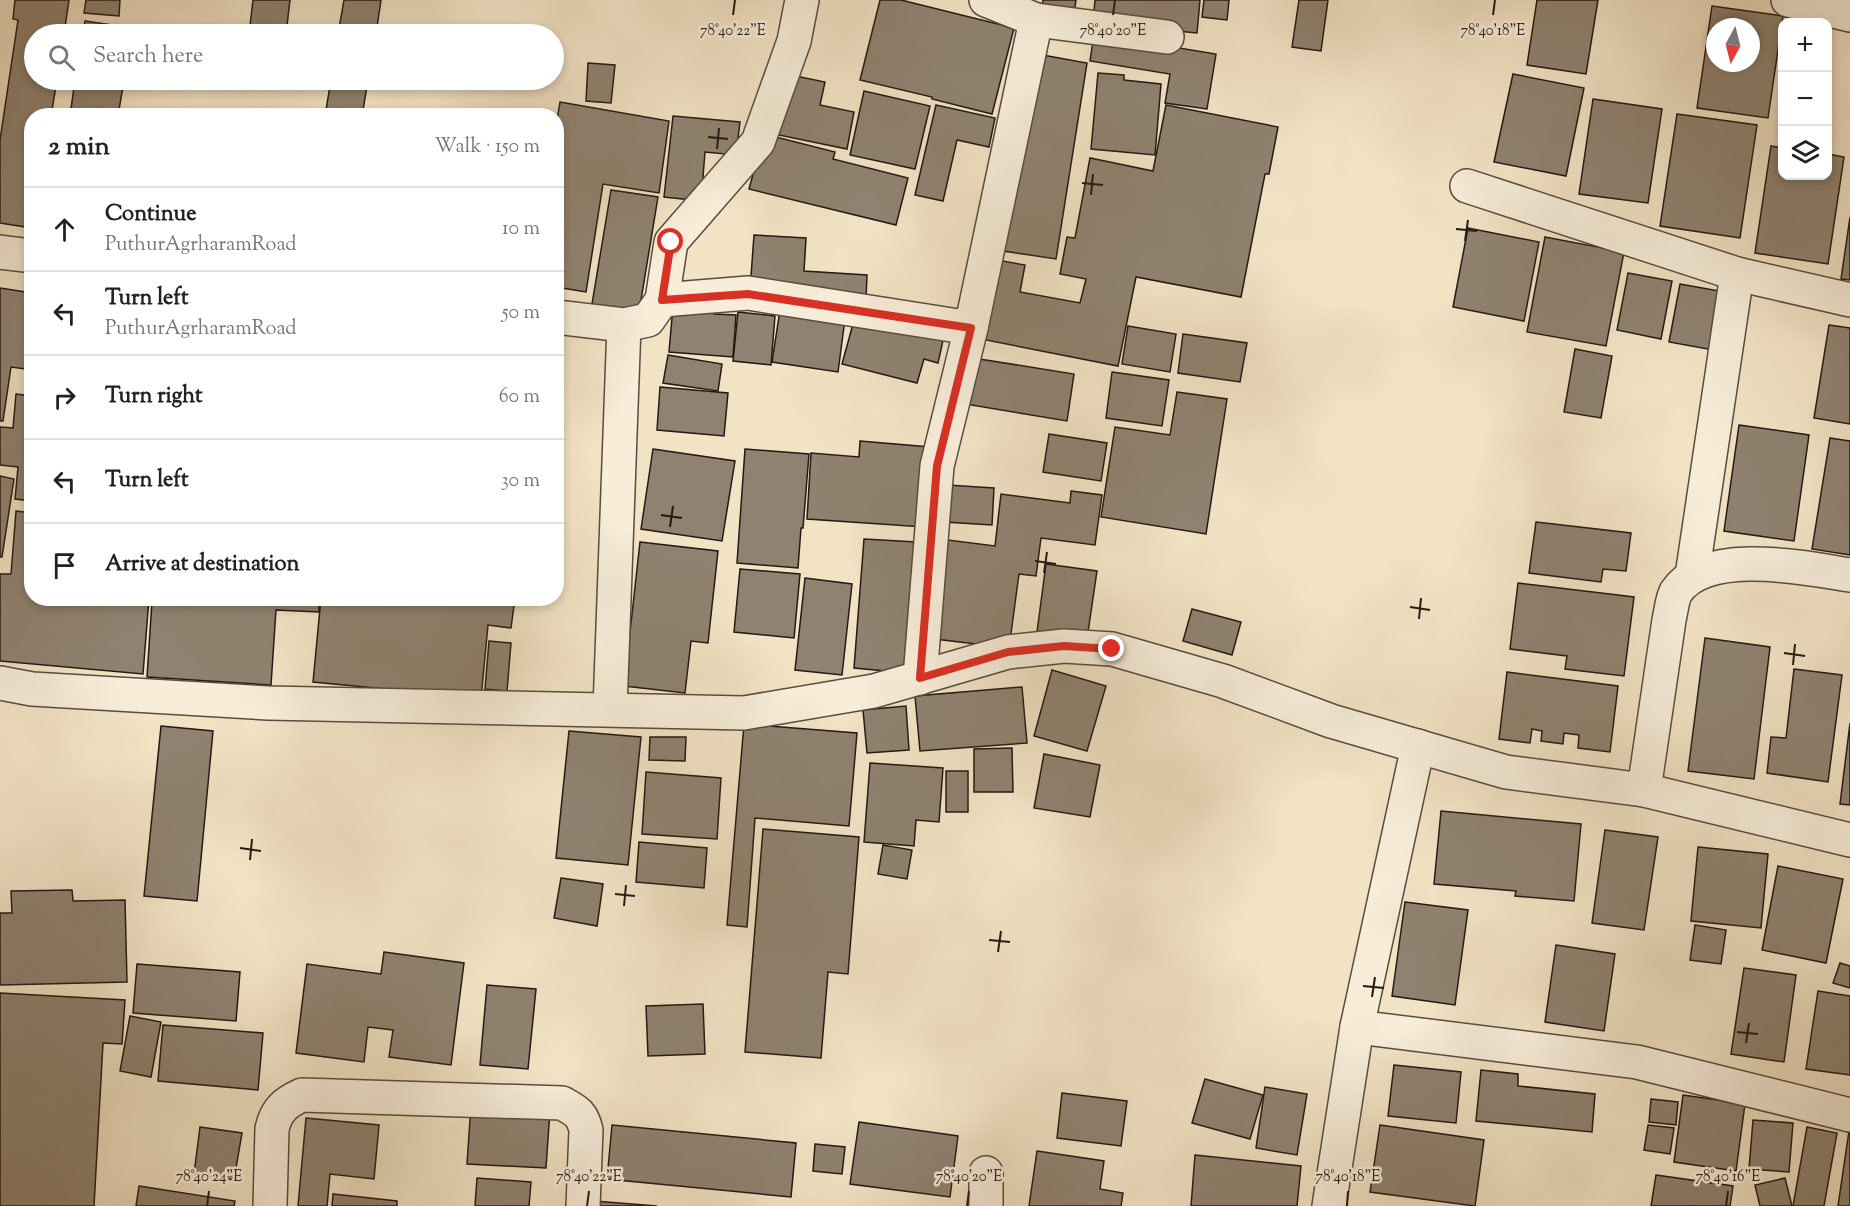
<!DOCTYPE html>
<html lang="en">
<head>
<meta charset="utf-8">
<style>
	body { margin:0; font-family:"Sorts Mill Goudy",serif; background:#f2f2f2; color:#222 }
	.controls { position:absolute; right:18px; top:18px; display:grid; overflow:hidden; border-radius:12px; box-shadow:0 3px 9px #0003 }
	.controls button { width:54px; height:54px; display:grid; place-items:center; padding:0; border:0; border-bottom:2px solid #e0e0e0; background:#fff; color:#222; font:30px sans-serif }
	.compass { position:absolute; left:1706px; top:18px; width:54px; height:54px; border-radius:50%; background:#fff; box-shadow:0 3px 9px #0003; rotate:187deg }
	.stop { position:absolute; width:18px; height:18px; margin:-14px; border:4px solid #d93025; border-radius:50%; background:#fff }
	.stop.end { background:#d93025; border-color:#fff; box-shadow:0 2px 6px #0008 }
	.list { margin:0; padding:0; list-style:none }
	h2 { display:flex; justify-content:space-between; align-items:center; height:78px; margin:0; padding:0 24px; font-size:26px }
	h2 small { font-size:20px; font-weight:400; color:#767676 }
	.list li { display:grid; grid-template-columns:39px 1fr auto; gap:18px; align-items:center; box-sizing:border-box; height:84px; padding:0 24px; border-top:2px solid #e0e0e0 }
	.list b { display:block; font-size:22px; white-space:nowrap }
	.list p { margin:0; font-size:20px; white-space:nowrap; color:#767676 }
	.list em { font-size:20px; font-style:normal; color:#767676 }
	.icon { flex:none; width:33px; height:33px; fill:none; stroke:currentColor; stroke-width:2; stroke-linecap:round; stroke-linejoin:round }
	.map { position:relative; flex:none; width:1850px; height:1206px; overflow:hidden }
	.search { position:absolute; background:#fff; box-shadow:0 3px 9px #0003; left:24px; top:24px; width:540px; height:66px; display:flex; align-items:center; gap:15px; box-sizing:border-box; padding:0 21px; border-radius:33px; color:#767676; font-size:22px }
	.panel { position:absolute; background:#fff; box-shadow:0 3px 9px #0003; left:24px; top:108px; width:540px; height:498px; border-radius:24px }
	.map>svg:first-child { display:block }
	.building { fill:#8f8270; stroke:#241913; stroke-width:1.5; fill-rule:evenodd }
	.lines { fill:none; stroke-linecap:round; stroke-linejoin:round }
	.minor-casing { stroke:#584c40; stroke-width:36 }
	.minor { stroke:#f7edd9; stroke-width:33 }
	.route { stroke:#d93025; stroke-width:8 }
	.ticks { fill:none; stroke:#241913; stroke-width:2 }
	.ticks-label { font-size:15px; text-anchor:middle; fill:#241913; stroke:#f7edd9; stroke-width:5; stroke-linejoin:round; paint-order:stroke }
</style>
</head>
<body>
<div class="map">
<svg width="1850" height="1206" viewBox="0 0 1850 1206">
	<rect width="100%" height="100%" fill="#f2e3c5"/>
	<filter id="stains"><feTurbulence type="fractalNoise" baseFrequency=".00333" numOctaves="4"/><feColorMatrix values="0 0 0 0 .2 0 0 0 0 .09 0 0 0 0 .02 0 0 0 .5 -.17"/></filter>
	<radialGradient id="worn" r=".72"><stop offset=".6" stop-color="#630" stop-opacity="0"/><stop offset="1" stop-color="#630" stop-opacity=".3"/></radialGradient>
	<g class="building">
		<path d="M15,0H69L64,34H34V80H57L51,116H32V228L0,223V140L18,20L13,19Z"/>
		<path d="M86,0H120L119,16L84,13Z"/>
		<path d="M253,0H290L286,34H249Z"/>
		<path d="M344,0H381L376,34H338Z"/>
		<path d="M880,0H901L1014,28L992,114L932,99V97L860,80Z"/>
		<path d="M1043,0H1076L1074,14L1042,9Z"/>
		<path d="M1095,0H1200L1197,33L1093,23Z"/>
		<path d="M1204,0H1229L1227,20L1202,17Z"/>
		<path d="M1299,0H1328L1321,51L1292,47Z"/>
		<path d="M1537,0H1598L1586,74L1527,65Z"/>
		<path d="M1712,6L1783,16L1768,118L1697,108ZM1715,27H1751V63H1715Z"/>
		<path d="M85,21L132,28L131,34H83Z"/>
		<path d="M1094,34L1216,54L1207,109L1165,103L1170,74L1090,61Z"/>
		<path d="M1037,54L1087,63L1056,259L1003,251Z"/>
		<path d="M588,63L615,65L611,103L586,101Z"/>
		<path d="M1098,73L1124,75V80L1161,84L1155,155L1091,149Z"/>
		<path d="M786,74L825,82L820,105L854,112L847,149L774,134Z"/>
		<path d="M1513,74L1584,88L1566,176L1494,162Z"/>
		<path d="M75,80H124L118,116H70Z"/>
		<path d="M331,80H368L362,116H325Z"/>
		<path d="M864,91L930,106L915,169L850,155Z"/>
		<path d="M1593,99L1662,109L1648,203L1579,194Z"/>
		<path d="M560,102L669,121L659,193L603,184L586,292L556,287V126Z"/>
		<path d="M936,105L995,118L989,147L957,140L943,201L915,195Z"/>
		<path d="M1166,105L1278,127L1269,174H1265L1241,297L1136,277L1118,366L981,339L997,260L1025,265L1020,292L1080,303L1086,279L1060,274L1067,237L1075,238L1090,158L1153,171Z"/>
		<path d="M1677,114L1757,125L1740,238L1660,226Z"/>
		<path d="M673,116L740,122L736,155L705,152L701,201L664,197Z"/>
		<path d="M764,134L835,152L833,159L908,178L896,225L749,189Z"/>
		<path d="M1771,146L1782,148V176H1828V154L1844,157L1828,264L1755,253Z"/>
		<path d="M611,190L658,197L639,312L592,304Z"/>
		<path d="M1850,217V280L1841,279Z"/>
		<path d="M1468,228L1539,242L1524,321L1453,307Z"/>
		<path d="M754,235L806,238L804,271L867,275L866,299L750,290Z"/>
		<path d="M1545,237L1624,252L1606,346L1527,332Z"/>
		<path d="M1628,273L1672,281L1661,339L1617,330Z"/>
		<path d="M1680,284L1725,292L1713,350L1669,342Z"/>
		<path d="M0,288L32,293V370L11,367L3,421H0Z"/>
		<path d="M673,306L715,309L714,314L736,315L733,357L669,352Z"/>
		<path d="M780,310L845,319L838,372L772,362Z"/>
		<path d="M738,312L775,316L771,365L733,361Z"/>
		<path d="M856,313L944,336L938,363L924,359L917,383L842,364Z"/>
		<path d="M1829,325L1850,328V424L1814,418Z"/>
		<path d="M1128,326L1176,334L1170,372L1122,364Z"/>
		<path d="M1183,334L1247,343L1240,382L1178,373Z"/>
		<path d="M1575,349L1612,356L1601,418L1564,412Z"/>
		<path d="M668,355L722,364L718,391L663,383Z"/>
		<path d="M973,358L1074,374L1067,421L965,404Z"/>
		<path d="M1112,372L1169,380L1162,426L1106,418Z"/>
		<path d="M660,387L728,393L724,436L657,430Z"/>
		<path d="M1177,392L1227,399L1206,534L1101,517L1115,427L1170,435Z"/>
		<path d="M16,394L32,396V501L15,499L18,467L0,465V427L13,428Z"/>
		<path d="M1739,425L1809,435L1794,541L1724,531Z"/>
		<path d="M1049,434L1107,443L1101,481L1043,472Z"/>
		<path d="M1830,438L1850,441V555L1812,549Z"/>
		<path d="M860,441L930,447L924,527L807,519L811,453L859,457Z"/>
		<path d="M653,449L735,461L722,541L641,529Z"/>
		<path d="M745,449L809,454L803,528H801L798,568L737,563Z"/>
		<path d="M0,476L14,479L2,557H0Z"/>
		<path d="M947,485L994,488L992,525L944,522Z"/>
		<path d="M1071,491L1102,495L1095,545L1041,538L1036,576L1019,574L1009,648L935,639L948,540L995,546L1001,494L1070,503Z"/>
		<path d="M16,511L32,513V598H149L143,674L0,661V574H11Z"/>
		<path d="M1536,522L1631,533L1626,571L1603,569L1601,582L1529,573Z"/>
		<path d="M864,539L916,542L907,673L854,668Z"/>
		<path d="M640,542L718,551L708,643L691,641L685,693L624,686Z"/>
		<path d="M1046,564L1097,571L1087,639L1037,632Z"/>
		<path d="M740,569L800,574L794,638L734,632Z"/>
		<path d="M805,578L852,584L842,675L795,670Z"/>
		<path d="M1518,583L1634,597L1624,676L1565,669L1567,656L1510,649Z"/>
		<path d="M172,598H319V612L276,610L271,685L147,677L152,601L171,602Z"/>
		<path d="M321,598H515L511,628L488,625L481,698L313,682Z"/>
		<path d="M1192,609L1241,622L1232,655L1183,641Z"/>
		<path d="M1705,638L1770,647L1754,779L1688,771Z"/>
		<path d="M489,641L511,643L507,691L485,689Z"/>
		<path d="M1794,669L1842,675L1828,782L1767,773L1771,737L1786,738Z"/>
		<path d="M1052,670L1106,686L1087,751L1034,736Z"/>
		<path d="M1507,672L1618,686L1610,752L1578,748L1579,735L1564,733L1563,744L1541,741L1542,731L1532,729L1530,743L1499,739Z"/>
		<path d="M1022,687L1027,743L920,751L915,696Z"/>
		<path d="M906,706L909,750L867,753L863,710Z"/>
		<path d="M1850,723V805L1840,804Z"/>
		<path d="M744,724L857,733L849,826L755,818L747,927L727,925Z"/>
		<path d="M161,726L213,731L197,901L144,896Z"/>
		<path d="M569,731L641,737L628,865L556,858Z"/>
		<path d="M650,737H686L685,761L649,760Z"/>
		<path d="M1012,748L1013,792H974V749Z"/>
		<path d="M1044,754L1100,765L1090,817L1034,808Z"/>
		<path d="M870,763L943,768L939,822L916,820L914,846L864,842Z"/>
		<rect x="946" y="771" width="22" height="41"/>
		<path d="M646,772L721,778L717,839L642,834Z"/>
		<path d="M1441,811L1581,824L1574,901L1515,896L1516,891L1434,884Z"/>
		<path d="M763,829L859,837L848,974L828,972L821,1058L745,1052Z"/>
		<path d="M1605,830L1658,837L1644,930L1592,923Z"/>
		<path d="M639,842L707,848L704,888L636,882Z"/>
		<path d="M883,845L912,850L907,879L878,874Z"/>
		<path d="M1698,847L1768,854L1761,928L1691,921Z"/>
		<path d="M1778,866L1843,879L1826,963L1762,950Z"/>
		<path d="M561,878L603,884L597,926L554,918Z"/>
		<path d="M72,890L73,901L125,900L127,982L0,985V913H12L11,891Z"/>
		<path d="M1405,902L1468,910L1455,1005L1392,996Z"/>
		<path d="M1695,925L1726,930L1721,964L1690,960Z"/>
		<path d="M1556,945L1615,954L1604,1031L1545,1022Z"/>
		<path d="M384,952L464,963L451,1065L389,1057L393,1030L368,1027L364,1062L296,1053L307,964L381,974Z"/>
		<path d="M1840,963L1850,966V988L1833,983Z"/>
		<path d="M137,964L240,972L236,1021L133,1013Z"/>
		<path d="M1744,968L1796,975L1784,1062L1731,1054Z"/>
		<path d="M487,985L536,989L528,1069L480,1065Z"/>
		<path d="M1818,991L1850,996V1075L1806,1069Z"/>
		<path d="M0,993L125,1000L122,1044L103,1043L94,1206H0Z"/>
		<path d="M703,1004L705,1054L648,1056L646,1006Z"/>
		<path d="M130,1016L161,1022L151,1077L120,1071Z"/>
		<path d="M163,1025L263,1033L258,1090L158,1081Z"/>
		<path d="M1394,1065L1461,1072L1456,1123L1388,1116Z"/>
		<path d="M1481,1070L1518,1074V1086L1595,1094L1592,1132L1476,1121Z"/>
		<path d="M1205,1079L1263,1095L1250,1139L1192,1123Z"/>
		<path d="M1265,1087L1307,1094L1297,1155L1256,1148Z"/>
		<path d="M1062,1093L1127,1101L1121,1146L1057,1138Z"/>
		<path d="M1683,1095L1745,1104L1736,1171L1674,1162Z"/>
		<path d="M1651,1099L1678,1102L1676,1125L1649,1122Z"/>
		<path d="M471,1105L550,1110L546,1168L467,1164Z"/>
		<path d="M306,1118L379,1125L374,1179L330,1174L327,1206H298Z"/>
		<path d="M1753,1120L1793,1123L1789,1172L1749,1169Z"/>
		<path d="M859,1122L958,1136L950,1197L850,1184Z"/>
		<path d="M1850,1124V1206H1838Z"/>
		<path d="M612,1125L796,1143L791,1197L607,1179Z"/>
		<path d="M1380,1125L1484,1140L1475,1206L1370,1192Z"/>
		<path d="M1648,1125L1674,1128L1670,1154L1644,1150Z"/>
		<path d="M200,1127L242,1133L234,1180L194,1174Z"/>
		<path d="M1807,1127L1837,1133L1824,1206H1793Z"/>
		<path d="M815,1144L845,1147L842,1174L813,1171Z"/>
		<path d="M1037,1151L1104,1161L1100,1189L1123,1193L1121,1206H1029Z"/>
		<path d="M1195,1155L1301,1166L1297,1206H1191Z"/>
		<path d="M1656,1175L1733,1186L1730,1206H1651Z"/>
		<path d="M477,1178L531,1182L529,1206H475Z"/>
		<path d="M1785,1178L1792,1206H1760L1755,1185Z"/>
		<path d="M139,1186L235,1201L234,1206H136Z"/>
		<path d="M333,1194L397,1201V1206H332Z"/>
		<path d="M594,1201L657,1206H594Z"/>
	</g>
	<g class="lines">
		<defs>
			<g id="minor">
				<path d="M1788,0L1850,15"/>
				<path d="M1036,20L1167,37"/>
				<path d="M1467,186L1737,274L1850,300"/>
				<path d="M0,252L32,256"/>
				<path d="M662,300L748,293L971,328"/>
				<path d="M556,317L624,325L648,320L662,300L671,242L758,142L794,41L802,0"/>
				<path d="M1692,576L1737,274"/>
				<path d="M920,678L937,466L971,328L1036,20L986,0"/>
				<path d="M0,683L32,689L268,703L744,713L874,691L1008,652L1064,646L1112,649L1223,681L1331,721L1506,772L1644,790L1850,840"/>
				<path d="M610,709L624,325"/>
				<path d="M1644,790L1669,620C1671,612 1672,599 1676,592C1706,547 1805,568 1850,575"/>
				<path d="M1357,1027L1637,1062L1850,1115"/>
				<path d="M986,1173V1206"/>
				<path d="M270,1206L272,1129C276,1110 286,1102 302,1095L562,1103C576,1111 582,1113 586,1130L583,1206"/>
				<path d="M1329,1206L1357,1027L1418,746"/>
			</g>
		</defs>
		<use href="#minor" class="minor-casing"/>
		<use href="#minor" class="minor"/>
	</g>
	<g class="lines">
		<path class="route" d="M671,242L662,300L748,294L971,328L937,466L920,678L1008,652L1064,646L1112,649"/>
	</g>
	<path class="ticks" d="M733,15L735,0M1113,15L1115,0M1493,15L1495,0M708,137L728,139M717,149L719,128M1082,183L1103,185M1091,195L1093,174M1456,229L1477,231M1465,241L1468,220M661,515L682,518M670,527L673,506M1035,561L1056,564M1044,573L1047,552M1410,607L1430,610M1419,619L1421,598M1784,653L1805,656M1793,665L1795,644M240,848L261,851M250,860L252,839M615,894L635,896M624,906L626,885M989,940L1010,942M998,952L1001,931M1363,986L1384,988M1372,997L1375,977M1737,1032L1758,1034M1746,1043L1749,1023M207,1206L209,1191M587,1206L589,1191M967,1206L969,1191M1347,1206L1348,1191M1726,1206L1728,1191"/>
	<g class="ticks-label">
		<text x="733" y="35">78°40'22"E</text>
		<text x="1113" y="35">78°40'20"E</text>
		<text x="1493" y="35">78°40'18"E</text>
		<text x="209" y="1181">78°40'24"E</text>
		<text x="589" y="1181">78°40'22"E</text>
		<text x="969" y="1181">78°40'20"E</text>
		<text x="1348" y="1181">78°40'18"E</text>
		<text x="1728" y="1181">78°40'16"E</text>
	</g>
	<rect width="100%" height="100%" filter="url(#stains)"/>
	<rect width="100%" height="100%" fill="url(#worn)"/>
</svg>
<div class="controls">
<button>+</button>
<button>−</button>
<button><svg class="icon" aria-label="layers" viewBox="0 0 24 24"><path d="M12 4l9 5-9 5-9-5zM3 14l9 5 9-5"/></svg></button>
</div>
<svg class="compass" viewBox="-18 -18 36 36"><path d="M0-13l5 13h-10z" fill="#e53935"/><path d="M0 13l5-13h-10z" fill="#767676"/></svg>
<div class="stop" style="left:671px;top:242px"></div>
<div class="stop end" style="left:1112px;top:649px"></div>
<div class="search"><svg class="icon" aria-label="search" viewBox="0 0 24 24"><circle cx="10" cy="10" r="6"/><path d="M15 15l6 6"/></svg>Search here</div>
<section class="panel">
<h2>2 min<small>Walk · 150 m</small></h2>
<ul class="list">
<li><svg class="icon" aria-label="ahead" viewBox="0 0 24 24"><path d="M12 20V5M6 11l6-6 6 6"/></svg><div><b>Continue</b><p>PuthurAgrharamRoad</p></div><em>10 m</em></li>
<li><svg class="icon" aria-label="left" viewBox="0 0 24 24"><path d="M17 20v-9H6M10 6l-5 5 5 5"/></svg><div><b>Turn left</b><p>PuthurAgrharamRoad</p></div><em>50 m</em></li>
<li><svg class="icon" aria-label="right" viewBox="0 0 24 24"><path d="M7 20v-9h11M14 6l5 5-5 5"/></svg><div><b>Turn right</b></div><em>60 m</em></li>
<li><svg class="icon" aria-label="left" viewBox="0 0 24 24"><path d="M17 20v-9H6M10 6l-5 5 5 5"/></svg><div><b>Turn left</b></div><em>30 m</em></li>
<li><svg class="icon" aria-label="arrive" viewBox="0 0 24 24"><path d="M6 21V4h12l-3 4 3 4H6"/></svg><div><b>Arrive at destination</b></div></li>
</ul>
</section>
</div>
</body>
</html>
